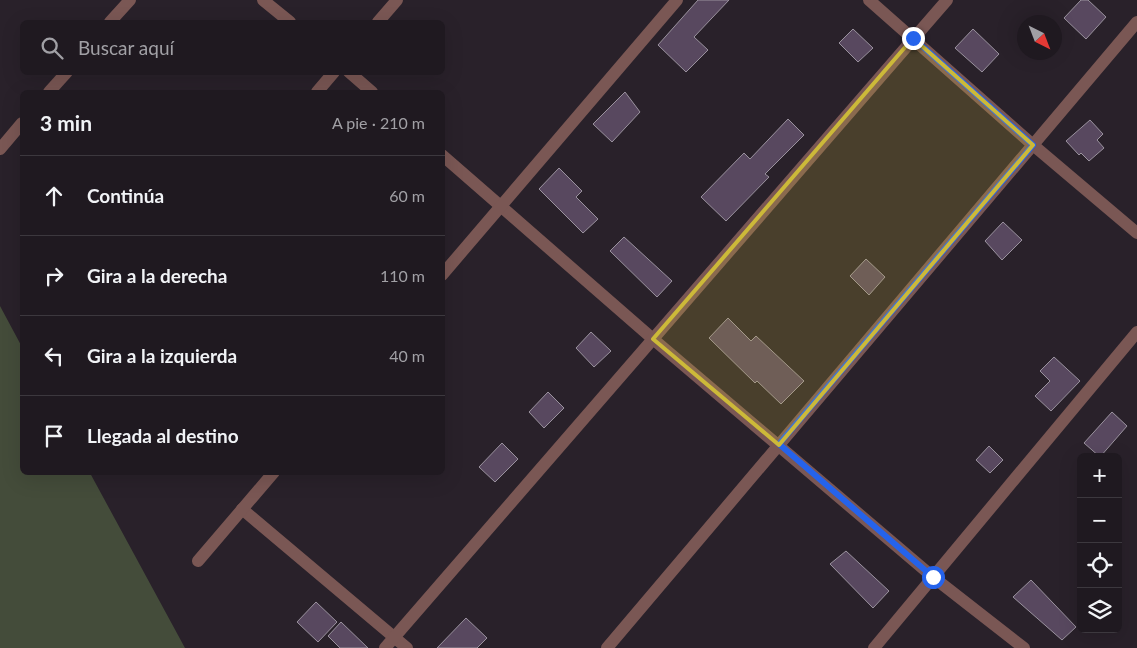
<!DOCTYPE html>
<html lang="es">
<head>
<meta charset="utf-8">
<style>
	body { margin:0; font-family:Lato,sans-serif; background:#2c262d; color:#f1f3f6 }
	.controls { position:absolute; right:15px; bottom:15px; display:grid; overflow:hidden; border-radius:8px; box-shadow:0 5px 20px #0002 }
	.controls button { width:45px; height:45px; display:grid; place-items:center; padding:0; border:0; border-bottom:1px solid #3c383e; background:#1f1920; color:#f1f3f6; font:25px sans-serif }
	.compass { position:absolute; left:1017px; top:15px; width:45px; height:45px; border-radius:50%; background:#1f1920; box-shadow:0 5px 20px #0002; rotate:138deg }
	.stop { position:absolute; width:15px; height:15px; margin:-11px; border:4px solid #2563eb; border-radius:50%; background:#fff }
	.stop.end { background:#2563eb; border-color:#fff; box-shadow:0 1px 5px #0008 }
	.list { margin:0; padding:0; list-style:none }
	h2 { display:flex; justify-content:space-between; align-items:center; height:65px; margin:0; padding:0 20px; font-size:21px }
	h2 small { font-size:16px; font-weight:400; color:#a1a0a5 }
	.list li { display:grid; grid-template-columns:32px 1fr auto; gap:15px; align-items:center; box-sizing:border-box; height:80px; padding:0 20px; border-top:1px solid #3c383e }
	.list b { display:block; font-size:19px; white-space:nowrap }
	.list em { font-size:16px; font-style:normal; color:#a1a0a5 }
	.icon { flex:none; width:28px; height:28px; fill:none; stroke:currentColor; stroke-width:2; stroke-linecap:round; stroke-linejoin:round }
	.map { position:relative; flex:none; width:1137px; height:648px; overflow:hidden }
	.search { position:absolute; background:#1f1920; box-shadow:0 5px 20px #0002; left:20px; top:20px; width:425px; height:55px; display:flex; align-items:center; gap:12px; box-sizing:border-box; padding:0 18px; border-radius:8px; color:#a1a0a5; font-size:19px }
	.panel { position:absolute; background:#1f1920; box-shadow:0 5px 20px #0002; left:20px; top:90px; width:425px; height:385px; border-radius:8px }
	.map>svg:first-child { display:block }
	.green { fill:#444c3a }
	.building { fill:#58485f; stroke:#9a929e }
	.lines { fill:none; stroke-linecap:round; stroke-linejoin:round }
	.minor { stroke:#7a5754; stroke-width:12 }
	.route { stroke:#2563eb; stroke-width:6 }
	.marked { fill:#ccb939; fill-opacity:0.2; stroke:#ccb939; stroke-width:4; stroke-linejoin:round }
</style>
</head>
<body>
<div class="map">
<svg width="1137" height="648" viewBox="0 0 1137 648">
	<rect width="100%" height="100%" fill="#29212a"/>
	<path class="green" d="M0,306L22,347V472L90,473L185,648H0Z"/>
	<g class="building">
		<path d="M698,0H729L694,37L708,50L686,72L658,45Z"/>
		<path d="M1081,0H1088L1106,17L1086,39L1064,18Z"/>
		<path d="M853,29L873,48L858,62L839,43Z"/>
		<path d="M973,29L999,54L982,72L955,48Z"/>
		<path d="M625,92L640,112L612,142L593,124Z"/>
		<path d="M788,119L804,135L765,174L769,177L726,221L701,197L744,153L750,159Z"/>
		<path d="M1090,120L1103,134L1097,140L1104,148L1089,161L1081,153L1079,155L1066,141Z"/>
		<path d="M559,168L582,191L576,197L598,219L583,233L539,189Z"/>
		<path d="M1003,222L1022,240L1002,260L985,241Z"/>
		<path d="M624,237L672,281L657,297L610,251Z"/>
		<path d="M866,259L885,277L869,295L850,276Z"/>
		<path d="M728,318L751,341L756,336L804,381L781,404L757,381L755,383L709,338Z"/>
		<path d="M591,332L611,351L594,367L576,348Z"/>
		<path d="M1054,357L1080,381L1051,411L1035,396L1050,381L1040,371Z"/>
		<path d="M548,392L564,408L544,428L529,412Z"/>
		<path d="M1112,412L1127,426L1100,457L1084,443Z"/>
		<path d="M502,443L518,459L495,482L479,467Z"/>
		<path d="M989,446L1003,460L990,473L976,460Z"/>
		<path d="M846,551L889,591L873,608L830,564Z"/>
		<path d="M1031,580L1076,627L1062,640L1013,597Z"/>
		<path d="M316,602L337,622L318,642L297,622Z"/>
		<path d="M466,618L487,638L477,648H437Z"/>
		<path d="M341,622L368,648H340L328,636Z"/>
	</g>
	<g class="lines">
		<g class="minor">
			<path d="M263,0L290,22"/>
			<path d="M869,0L1033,145L1137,233"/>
			<path d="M110,22L130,0"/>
			<path d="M378,22L397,0"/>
			<path d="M349,72L372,92"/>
			<path d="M49,92L67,72"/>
			<path d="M317,92L334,72"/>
			<path d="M0,149L22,123"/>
			<path d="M442,155L653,339L933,577L1024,648"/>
			<path d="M442,275L677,0"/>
			<path d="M242,509L407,648"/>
			<path d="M198,561L274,472"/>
			<path d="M385,648L947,0"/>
			<path d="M607,648L1137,22"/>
			<path d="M874,648L1137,332"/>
		</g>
	</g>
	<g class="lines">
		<path class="route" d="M913,38L1033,145L779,444L933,577"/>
	</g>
	<path class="marked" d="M913,38L1033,145L779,445L653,339Z"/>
</svg>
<div class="controls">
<button>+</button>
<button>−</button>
<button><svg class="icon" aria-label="locate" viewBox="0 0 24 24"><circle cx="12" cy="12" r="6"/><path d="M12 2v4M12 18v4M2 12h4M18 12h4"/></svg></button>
<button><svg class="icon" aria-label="layers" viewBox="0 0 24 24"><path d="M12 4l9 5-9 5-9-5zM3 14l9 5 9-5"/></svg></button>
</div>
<svg class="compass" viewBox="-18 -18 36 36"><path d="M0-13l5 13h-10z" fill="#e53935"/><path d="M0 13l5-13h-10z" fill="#a1a0a5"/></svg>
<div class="stop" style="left:933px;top:577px"></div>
<div class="stop end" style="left:913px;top:38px"></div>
<div class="search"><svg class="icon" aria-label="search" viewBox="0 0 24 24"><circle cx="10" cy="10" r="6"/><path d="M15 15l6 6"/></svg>Buscar aquí</div>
<section class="panel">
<h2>3 min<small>A pie · 210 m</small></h2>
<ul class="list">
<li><svg class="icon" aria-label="ahead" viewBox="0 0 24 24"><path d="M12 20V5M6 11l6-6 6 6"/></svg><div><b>Continúa</b></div><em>60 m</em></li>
<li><svg class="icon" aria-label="right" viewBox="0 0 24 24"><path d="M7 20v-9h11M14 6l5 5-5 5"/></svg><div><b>Gira a la derecha</b></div><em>110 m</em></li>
<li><svg class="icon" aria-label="left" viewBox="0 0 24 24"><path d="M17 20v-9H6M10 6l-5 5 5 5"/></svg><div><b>Gira a la izquierda</b></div><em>40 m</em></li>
<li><svg class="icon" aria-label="arrive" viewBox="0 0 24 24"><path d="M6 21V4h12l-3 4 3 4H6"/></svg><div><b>Llegada al destino</b></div></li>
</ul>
</section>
</div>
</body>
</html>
